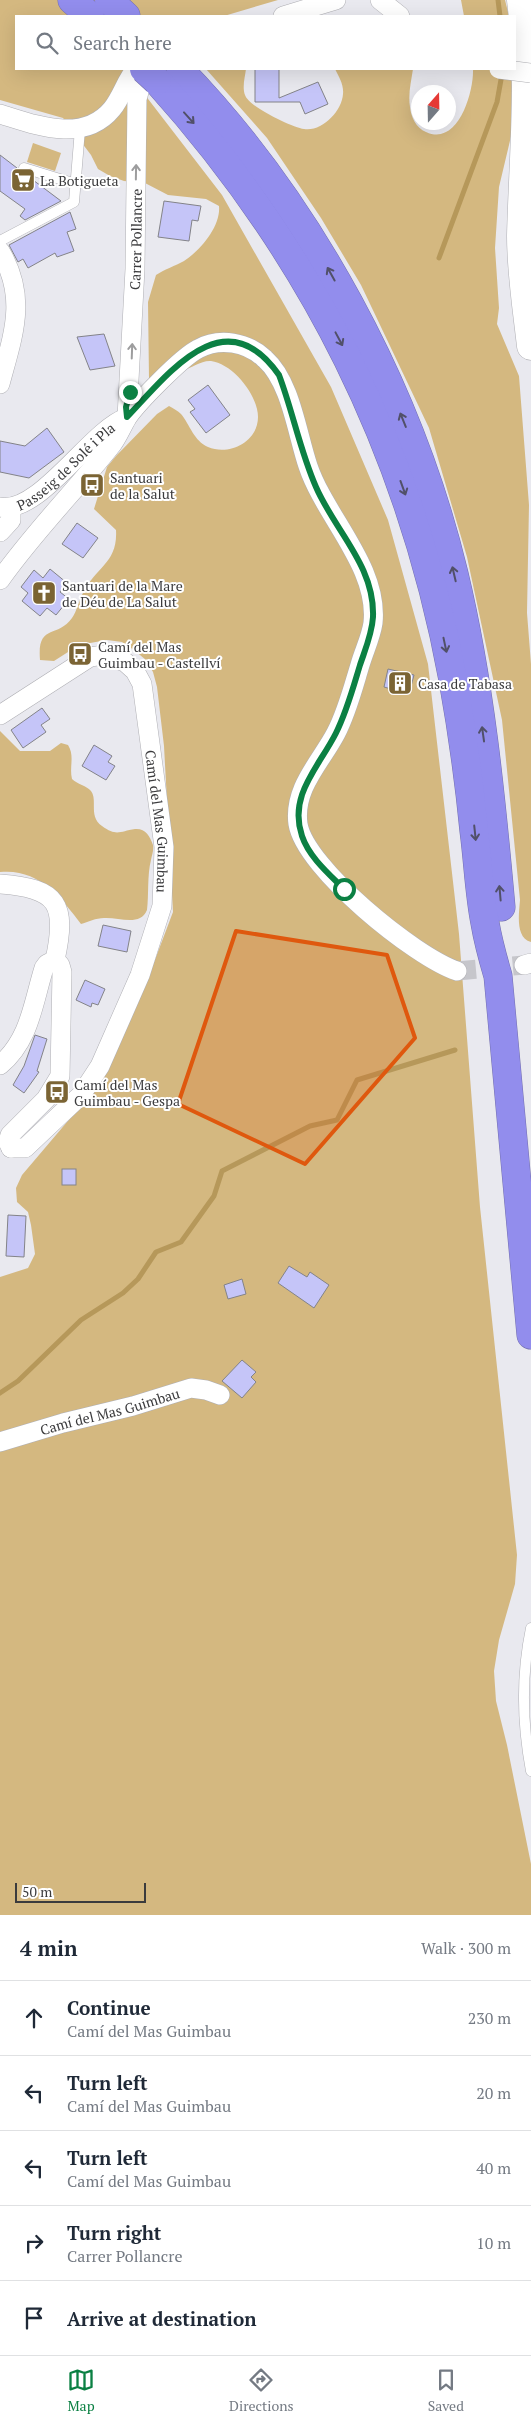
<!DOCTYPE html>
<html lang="en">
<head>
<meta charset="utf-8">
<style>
	body { margin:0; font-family:"PT Serif",serif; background:#f6f6f7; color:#1f2937 }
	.compass { position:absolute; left:411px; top:85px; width:45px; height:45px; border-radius:50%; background:#fff; box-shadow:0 5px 20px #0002; rotate:20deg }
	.scale { position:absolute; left:15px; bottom:12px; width:131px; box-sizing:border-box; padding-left:5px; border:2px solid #3b3b3d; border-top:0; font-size:14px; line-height:18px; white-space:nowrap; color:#3b3b3d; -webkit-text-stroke:4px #fff; paint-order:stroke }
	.stop { position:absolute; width:15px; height:15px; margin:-11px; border:4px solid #0b8043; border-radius:50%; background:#fff }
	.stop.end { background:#0b8043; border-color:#fff; box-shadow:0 1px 5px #0008 }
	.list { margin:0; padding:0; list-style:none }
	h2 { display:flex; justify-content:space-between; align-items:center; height:65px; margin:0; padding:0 20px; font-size:21px }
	h2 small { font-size:16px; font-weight:400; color:#747a83 }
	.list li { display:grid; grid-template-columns:32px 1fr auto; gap:15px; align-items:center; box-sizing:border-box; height:75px; padding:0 20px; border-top:1px solid #e0e1e3 }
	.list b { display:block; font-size:19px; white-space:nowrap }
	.list p { margin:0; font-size:16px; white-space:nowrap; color:#747a83 }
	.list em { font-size:16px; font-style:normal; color:#747a83 }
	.icon { flex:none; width:28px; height:28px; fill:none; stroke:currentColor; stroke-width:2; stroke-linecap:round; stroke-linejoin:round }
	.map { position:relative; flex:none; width:531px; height:1915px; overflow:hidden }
	.search { position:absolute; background:#fff; box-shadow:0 5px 20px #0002; left:15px; right:15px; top:15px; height:55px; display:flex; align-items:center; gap:12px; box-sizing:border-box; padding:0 18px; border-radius:0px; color:#747a83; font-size:19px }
	.sheet { height:440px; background:#fff }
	nav { display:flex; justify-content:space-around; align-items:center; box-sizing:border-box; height:70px; border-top:1px solid #e0e1e3; background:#fff; font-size:14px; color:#747a83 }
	nav a { display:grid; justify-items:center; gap:2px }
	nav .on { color:#0b8043 }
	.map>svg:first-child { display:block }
	.green { fill:#d4b880 }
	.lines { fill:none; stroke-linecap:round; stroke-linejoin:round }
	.stream { stroke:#b6985a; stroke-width:5 }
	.building { fill:#c5c5f8; stroke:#838388 }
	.street-tunnel { stroke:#c6c6cb; stroke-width:19; stroke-dasharray:19 9; stroke-linecap:butt }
	.lane-casing { stroke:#afafb4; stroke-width:11 }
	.street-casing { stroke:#afafb4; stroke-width:20 }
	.secondary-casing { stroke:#afafb4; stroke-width:29 }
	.highway-casing { stroke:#7470af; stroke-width:29 }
	.lane { stroke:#fff; stroke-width:10 }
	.street { stroke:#fff; stroke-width:19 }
	.secondary { stroke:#fff; stroke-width:28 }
	.highway { stroke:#928ded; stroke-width:28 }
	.street-bridge-casing { stroke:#afafb4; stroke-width:20; stroke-linecap:butt }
	.highway-bridge-casing { stroke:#7470af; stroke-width:29; stroke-linecap:butt }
	.street-bridge { stroke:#fff; stroke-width:19 }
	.highway-bridge { stroke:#928ded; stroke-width:28 }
	.oneway { stroke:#515069 }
	.oneway2 { stroke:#9d9d9e }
	.route { stroke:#0b8043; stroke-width:6 }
	.marked { fill:#df580e; fill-opacity:0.2; stroke:#df580e; stroke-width:4; stroke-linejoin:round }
	.labels { text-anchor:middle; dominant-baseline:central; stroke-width:4; stroke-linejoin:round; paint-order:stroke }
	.poi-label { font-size:14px; fill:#3b3b3d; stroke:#fff; text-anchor:start }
	.street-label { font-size:14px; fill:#3b3b3d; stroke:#fff }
</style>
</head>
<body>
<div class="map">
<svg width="531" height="1915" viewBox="0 0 531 1915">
	<rect width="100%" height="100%" fill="#e9e9ef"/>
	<g class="green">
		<path d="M0,0H278L224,16H16V69H125L222,195L331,387L388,520L428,664L459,934L480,1207L517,1555L515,1584L499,1640L494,1671L496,1701L507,1745L531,1864V1915H0V1277L28,1268L35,1254L31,1225L28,1212L17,1202L16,1188L22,1175L101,1082L153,965L173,912L164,746L157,687L153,672L146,660L134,650L122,642L107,640L79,645L54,661L40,660C37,623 57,639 72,618C77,611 79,600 83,593C96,567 118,563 116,530L94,509L107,467L116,456L157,414L169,406C173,408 178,411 181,414C190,425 194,441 208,447C229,456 258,442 258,417C258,395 233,364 211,361C202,360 191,368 182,371C172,374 160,376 149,379L148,302L156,275C165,269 175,266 184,261C201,250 221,226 219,206L206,199L168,195L145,183L124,181L110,176L98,169L91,155L63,118L0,100Z"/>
		<path d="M461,0H505L509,16H464Z"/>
		<path d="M206,69H246C245,77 242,87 245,95C249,107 292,127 304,129C322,132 342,111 343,94C344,85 339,77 335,69H413C411,82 408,94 410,107C411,117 416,128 426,132C458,147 474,92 473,69H515L513,128L499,187L495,248L499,308L497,324L519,376L529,505L527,613L531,664V942C515,938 519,913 520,900L502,720L467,557L429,428L361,285L321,218L267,138Z"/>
		<path d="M33,143L61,153L55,171L27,162Z"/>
		<path d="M0,731L20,751H50L61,743L68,745C75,756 69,767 72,779C77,784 87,786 91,791C98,800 88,816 102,826C117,837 120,831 135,829C145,828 150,836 153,845C154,850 152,855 151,860C147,876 149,894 147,910C140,927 119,917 104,918C96,918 88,922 81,924C61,897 38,868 0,872Z"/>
	</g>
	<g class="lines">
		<g class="stream">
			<path d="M498,0L500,16"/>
			<path d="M439,258L497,102L502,74"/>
			<path d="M0,1393L18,1381L81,1320L123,1293L138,1279L156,1252L181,1242L214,1196L222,1171L310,1126L337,1120L357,1080L455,1050"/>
		</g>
	</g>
	<g class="building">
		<path d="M255,69H279V98L318,82L328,104L305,114L300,102H255Z"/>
		<path d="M0,155L17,168L19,173L29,177L61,201L25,220L20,216L25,209L0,191Z"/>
		<path d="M164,201L201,206L198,221L192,220L189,241L158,237Z"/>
		<path d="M70,212L76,229L67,232L74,251L57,257L55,253L28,268L23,259L18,262L9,245Z"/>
		<path d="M104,334L115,366L90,370L77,337Z"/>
		<path d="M208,385L230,415L206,433L190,412L195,409L188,400Z"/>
		<path d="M47,428L64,452L29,478L0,472V441L25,446Z"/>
		<path d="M77,523L98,538L83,558L62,544Z"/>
		<path d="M50,569L67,583L60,592L69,599L56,615L47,608L40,616L22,601L28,593L21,587L34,570L43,578Z"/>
		<path d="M388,669L414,675L409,694L384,687Z"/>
		<path d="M42,708L50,719L41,725L46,732L23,748L11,730Z"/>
		<path d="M94,745L112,756L108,762L115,766L106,780L82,766Z"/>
		<path d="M103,925L131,931L127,952L98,946Z"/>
		<path d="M85,980L105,989L98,1005L92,1003L91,1007L76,1000Z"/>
		<path d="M35,1035L47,1039L37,1071L39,1072L24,1093L13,1085L24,1066Z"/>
		<rect x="62" y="1169" width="14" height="16"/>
		<path d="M8,1215L26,1216L24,1257L6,1256Z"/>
		<path d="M289,1266L307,1277L310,1272L329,1285L314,1308L278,1283Z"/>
		<path d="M242,1279L246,1294L228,1299L224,1285Z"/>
		<path d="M242,1360L256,1372L251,1377L256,1382L242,1398L222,1381Z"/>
	</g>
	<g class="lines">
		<path class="street-tunnel" d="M457,971L524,965"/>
		<defs>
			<g id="lane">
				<path d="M24,168L76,184"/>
				<path d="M0,241L74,202L80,129"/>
				<path d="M531,1628C521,1676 522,1723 531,1771"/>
			</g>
			<g id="street">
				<path d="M380,0L400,16"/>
				<path d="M283,16L336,0"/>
				<path d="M0,114C36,125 83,144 112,109C122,97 126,80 136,69"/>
				<path d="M0,251C28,298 13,335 0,384"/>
				<path id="s1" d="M127,417L135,269L137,99L141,85L156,69"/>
				<path id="s2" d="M0,507C39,515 91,430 126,418"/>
				<path d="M0,532L11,520V509"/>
				<path d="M0,580C33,533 74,492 110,447C117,439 121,428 127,418C137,403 182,357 198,349C220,337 247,342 265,359C291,382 297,434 308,466C325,517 379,567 373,623C371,637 364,651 360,665C353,688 347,712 336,733C321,762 293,788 298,824C305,868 415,957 457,971"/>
				<path id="s3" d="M0,715L90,657L104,655L125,662L135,671L142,684L164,847L162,906L140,975L100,1066L81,1095L25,1148H11"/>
				<path d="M0,884C59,888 67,905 55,960"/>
				<path d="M524,965L531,963"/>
				<path d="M0,1065C30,1040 33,1003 44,968L47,964L55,960"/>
				<path d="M11,1148L8,1142L10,1135L46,1099L60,1076L62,972L60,965L55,960"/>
				<path id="s4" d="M0,1442L63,1423L133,1406L191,1388L206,1390L220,1395"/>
			</g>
			<path id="secondary" d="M521,0C531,79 523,157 521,236C521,273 527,310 531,346"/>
			<g id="highway">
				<path d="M72,0L90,16"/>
				<path d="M109,0L126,16"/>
				<path d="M179,69C310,204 410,391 454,574C480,683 491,795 501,907"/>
				<path d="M157,81C313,254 411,451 453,680C462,730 469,780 474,831C478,861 479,893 485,923C488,941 493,959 498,976L531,1335"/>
			</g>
		</defs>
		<use href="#lane" class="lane-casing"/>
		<use href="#street" class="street-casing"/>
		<use href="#secondary" class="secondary-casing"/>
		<use href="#highway" class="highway-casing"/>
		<use href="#lane" class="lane"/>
		<use href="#street" class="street"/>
		<use href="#secondary" class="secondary"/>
		<use href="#highway" class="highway"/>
		<defs>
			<path id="street-bridge" d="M499,69L531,73"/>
			<path id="highway-bridge" d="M144,69L157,81"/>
		</defs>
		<use href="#street-bridge" class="street-bridge-casing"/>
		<use href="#highway-bridge" class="highway-bridge-casing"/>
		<use href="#street-bridge" class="street-bridge"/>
		<use href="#highway-bridge" class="highway-bridge"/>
	</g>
	<defs><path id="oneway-shaft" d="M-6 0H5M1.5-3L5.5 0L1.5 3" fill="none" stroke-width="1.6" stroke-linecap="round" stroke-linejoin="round" transform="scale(1.25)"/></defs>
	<g class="oneway">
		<use href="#oneway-shaft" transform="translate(189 118) rotate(48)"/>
		<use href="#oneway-shaft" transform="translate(331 274) rotate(-119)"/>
		<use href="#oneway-shaft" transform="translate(339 339) rotate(62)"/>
		<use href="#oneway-shaft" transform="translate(403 420) rotate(-112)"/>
		<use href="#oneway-shaft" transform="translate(403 488) rotate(70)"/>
		<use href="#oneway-shaft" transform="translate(454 574) rotate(-103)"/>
		<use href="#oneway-shaft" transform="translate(445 645) rotate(78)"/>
		<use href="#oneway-shaft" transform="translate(483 734) rotate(-98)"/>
		<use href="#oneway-shaft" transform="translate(475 833) rotate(84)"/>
		<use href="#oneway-shaft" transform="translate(500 893) rotate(-95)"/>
	</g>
	<g class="oneway2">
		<use href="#oneway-shaft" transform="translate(136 172) rotate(-89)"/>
		<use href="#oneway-shaft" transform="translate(132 351) rotate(-88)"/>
	</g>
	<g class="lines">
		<path class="route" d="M130,392L126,407L127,417C168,374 225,297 279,375C293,412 300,451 316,487C335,531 375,566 373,617C372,634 365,650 360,665C353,688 347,711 336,733C319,767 288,795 302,836C309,857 329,874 344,889"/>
	</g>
	<path class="marked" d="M236,931L387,955L415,1038L305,1164L178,1104Z"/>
	<defs>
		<symbol id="supermarket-square" viewBox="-11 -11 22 22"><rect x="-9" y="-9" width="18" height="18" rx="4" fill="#7b6434" stroke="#fff"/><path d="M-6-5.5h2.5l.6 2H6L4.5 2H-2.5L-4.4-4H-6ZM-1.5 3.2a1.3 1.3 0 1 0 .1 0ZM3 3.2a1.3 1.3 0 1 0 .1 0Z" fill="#fff"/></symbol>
		<symbol id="bus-square" viewBox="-11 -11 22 22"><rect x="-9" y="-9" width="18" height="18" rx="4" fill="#7b6434" stroke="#fff"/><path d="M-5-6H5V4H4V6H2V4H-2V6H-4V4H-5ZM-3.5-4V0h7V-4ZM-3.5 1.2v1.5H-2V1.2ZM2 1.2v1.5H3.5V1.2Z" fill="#fff"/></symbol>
		<symbol id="church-square" viewBox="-11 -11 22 22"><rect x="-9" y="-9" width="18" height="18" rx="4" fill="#7b6434" stroke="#fff"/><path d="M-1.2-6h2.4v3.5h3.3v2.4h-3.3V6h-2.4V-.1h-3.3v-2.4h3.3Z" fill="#fff"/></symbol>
		<symbol id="building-square" viewBox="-11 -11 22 22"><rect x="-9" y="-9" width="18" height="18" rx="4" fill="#7b6434" stroke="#fff"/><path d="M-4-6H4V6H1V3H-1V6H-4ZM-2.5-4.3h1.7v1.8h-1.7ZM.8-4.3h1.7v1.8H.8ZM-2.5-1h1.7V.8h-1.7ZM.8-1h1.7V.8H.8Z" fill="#fff"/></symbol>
	</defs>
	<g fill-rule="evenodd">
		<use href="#supermarket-square" x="9" y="166" width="28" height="28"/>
		<use href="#bus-square" x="78" y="471" width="28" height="28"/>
		<use href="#church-square" x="30" y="579" width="28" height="28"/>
		<use href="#bus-square" x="66" y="640" width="28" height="28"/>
		<use href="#building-square" x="386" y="669" width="28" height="28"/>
		<use href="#bus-square" x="43" y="1078" width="28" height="28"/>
	</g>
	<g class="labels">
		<g class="poi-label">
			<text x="40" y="180">La Botigueta</text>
			<text x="110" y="477">Santuari<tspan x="110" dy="16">de la Salut</tspan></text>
			<text x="62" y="585">Santuari de la Mare<tspan x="62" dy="16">de Déu de La Salut</tspan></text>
			<text x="98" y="646">Camí del Mas<tspan x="98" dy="16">Guimbau - Castellví</tspan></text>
			<text x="418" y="683">Casa de Tabasa</text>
			<text x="74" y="1084">Camí del Mas<tspan x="74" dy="16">Guimbau - Gespa</tspan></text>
		</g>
		<g class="street-label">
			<text stroke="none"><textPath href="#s1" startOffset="178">Carrer Pollancre</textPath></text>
			<text stroke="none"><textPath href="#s2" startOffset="80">Passeig de Solé i Pla</textPath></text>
			<text stroke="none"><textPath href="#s3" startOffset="310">Camí del Mas Guimbau</textPath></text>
			<text stroke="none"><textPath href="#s4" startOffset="114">Camí del Mas Guimbau</textPath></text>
		</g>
	</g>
</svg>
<svg class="compass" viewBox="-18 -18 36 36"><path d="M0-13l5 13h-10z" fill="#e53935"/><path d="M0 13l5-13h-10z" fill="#747a83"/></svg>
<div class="scale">50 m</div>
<div class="stop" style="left:344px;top:889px"></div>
<div class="stop end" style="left:130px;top:392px"></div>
<div class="search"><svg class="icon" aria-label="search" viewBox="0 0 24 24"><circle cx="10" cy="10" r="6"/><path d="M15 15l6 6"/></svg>Search here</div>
</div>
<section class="sheet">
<h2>4 min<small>Walk · 300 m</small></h2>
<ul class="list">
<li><svg class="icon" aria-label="ahead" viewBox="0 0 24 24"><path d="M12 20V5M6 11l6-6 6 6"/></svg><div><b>Continue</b><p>Camí del Mas Guimbau</p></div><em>230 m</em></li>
<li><svg class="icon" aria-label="left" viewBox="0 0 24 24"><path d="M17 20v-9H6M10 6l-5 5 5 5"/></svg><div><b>Turn left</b><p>Camí del Mas Guimbau</p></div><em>20 m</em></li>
<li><svg class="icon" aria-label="left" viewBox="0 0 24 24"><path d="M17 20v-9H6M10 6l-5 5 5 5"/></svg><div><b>Turn left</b><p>Camí del Mas Guimbau</p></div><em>40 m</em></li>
<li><svg class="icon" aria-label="right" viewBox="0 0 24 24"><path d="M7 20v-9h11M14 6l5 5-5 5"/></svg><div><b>Turn right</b><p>Carrer Pollancre</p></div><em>10 m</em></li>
<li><svg class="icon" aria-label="arrive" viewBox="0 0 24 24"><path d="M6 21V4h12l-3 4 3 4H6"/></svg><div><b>Arrive at destination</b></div></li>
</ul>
</section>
<nav>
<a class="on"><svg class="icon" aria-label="map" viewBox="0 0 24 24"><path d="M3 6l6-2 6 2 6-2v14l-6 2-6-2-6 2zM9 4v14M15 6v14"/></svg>Map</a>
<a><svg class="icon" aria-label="directions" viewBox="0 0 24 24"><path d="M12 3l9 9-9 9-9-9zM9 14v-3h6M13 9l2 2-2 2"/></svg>Directions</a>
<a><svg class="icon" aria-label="saved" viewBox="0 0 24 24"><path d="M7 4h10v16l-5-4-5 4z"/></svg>Saved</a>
</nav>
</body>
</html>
